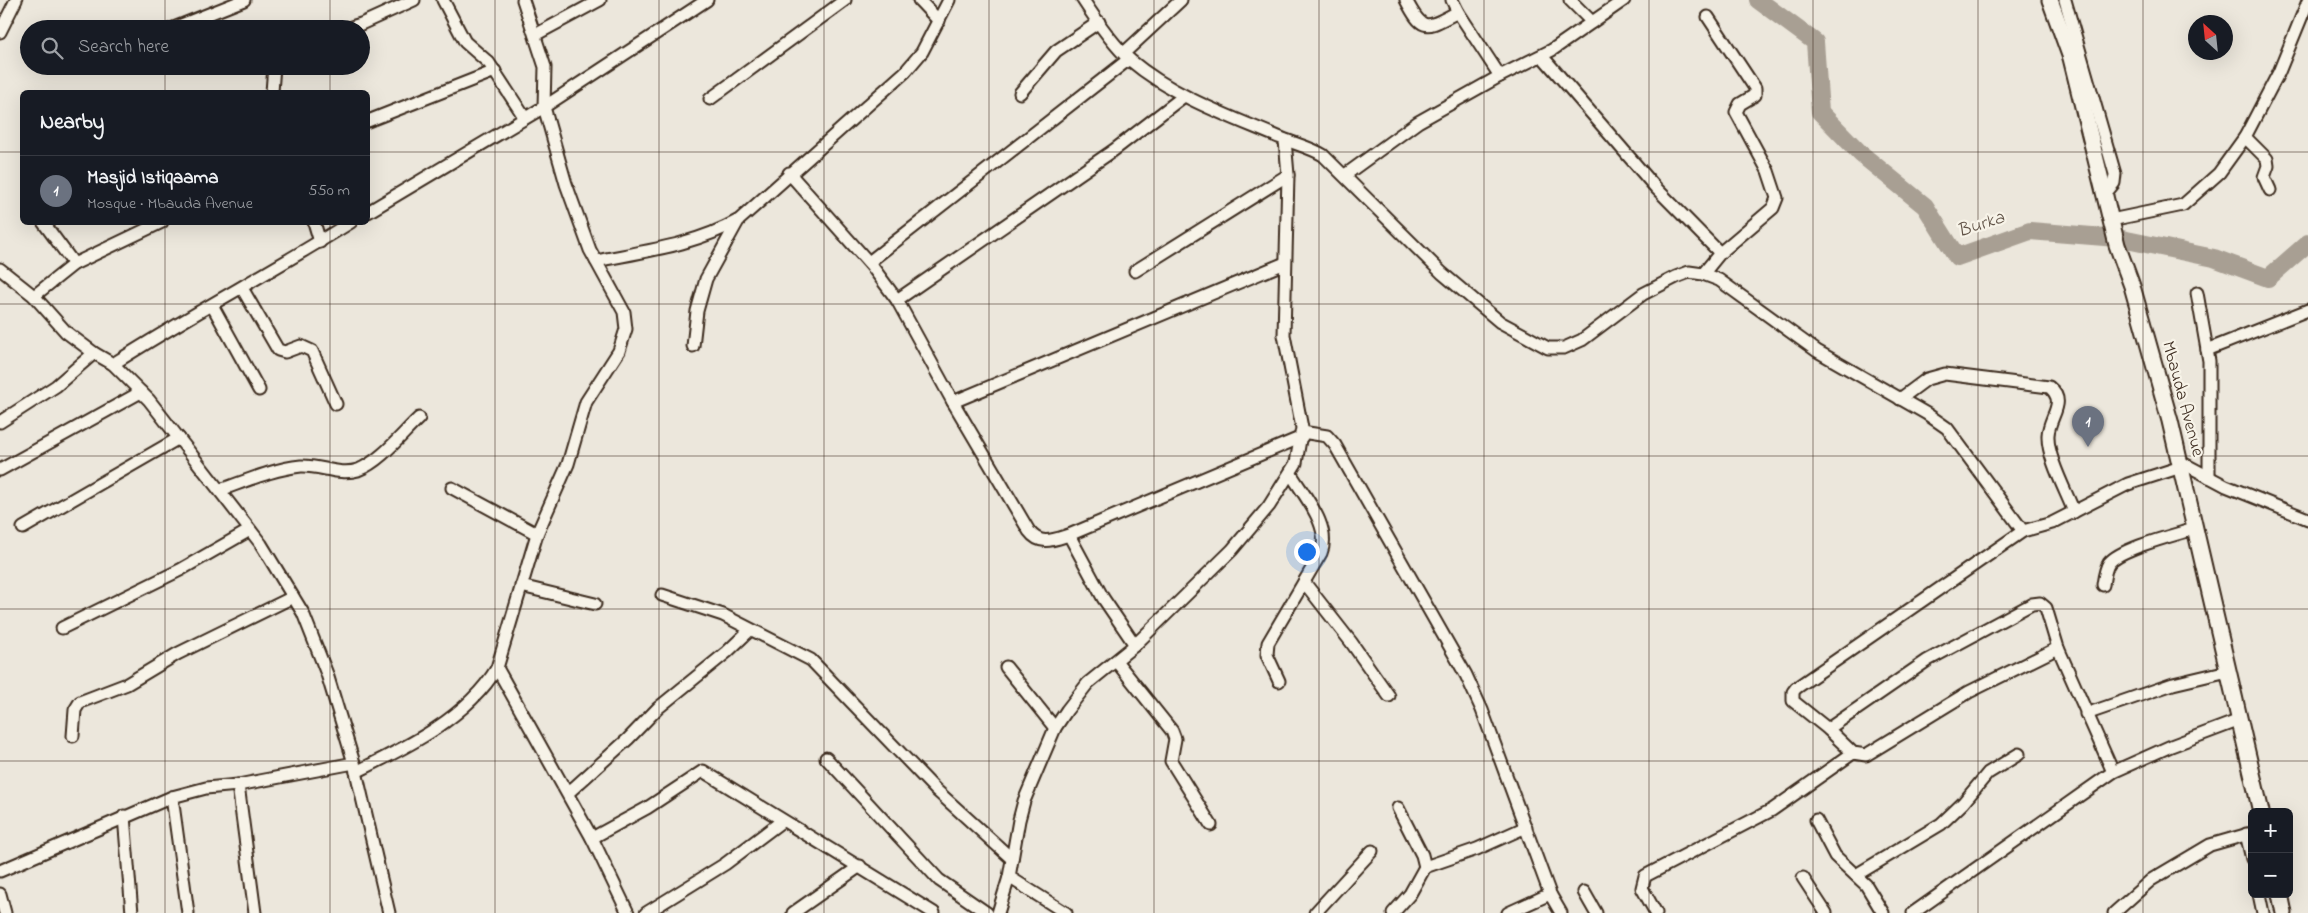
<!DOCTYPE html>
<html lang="en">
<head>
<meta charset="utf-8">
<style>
	body { margin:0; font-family:"Indie Flower",sans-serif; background:#242831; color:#f1f3f6 }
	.controls { position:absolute; right:15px; bottom:15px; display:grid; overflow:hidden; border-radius:8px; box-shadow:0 5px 20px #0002 }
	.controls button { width:45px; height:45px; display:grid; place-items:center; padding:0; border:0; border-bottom:1px solid #363941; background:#171b24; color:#f1f3f6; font:25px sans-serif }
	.compass { position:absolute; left:2188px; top:15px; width:45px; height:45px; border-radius:50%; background:#171b24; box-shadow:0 5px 20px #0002; rotate:333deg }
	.you { position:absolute; left:1306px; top:551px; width:18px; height:18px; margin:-12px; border:4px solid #fff; border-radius:50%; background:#1a73e8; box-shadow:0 0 0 8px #1a73e833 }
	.badge { display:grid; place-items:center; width:32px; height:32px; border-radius:50%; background:#8c9099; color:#fff; font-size:16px; font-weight:700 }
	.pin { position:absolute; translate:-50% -41px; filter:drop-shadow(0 1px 2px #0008) }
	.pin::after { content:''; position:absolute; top:26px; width:18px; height:15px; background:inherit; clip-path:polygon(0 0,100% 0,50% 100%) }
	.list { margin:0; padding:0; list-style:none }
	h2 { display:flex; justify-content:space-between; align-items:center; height:65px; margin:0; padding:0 20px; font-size:21px }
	h2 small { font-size:16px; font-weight:400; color:#9ea1a6 }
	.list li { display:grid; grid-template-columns:32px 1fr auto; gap:15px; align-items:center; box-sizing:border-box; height:70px; padding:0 20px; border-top:1px solid #363941 }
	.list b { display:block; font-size:19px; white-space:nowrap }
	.list p { margin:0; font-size:16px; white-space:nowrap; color:#9ea1a6 }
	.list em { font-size:16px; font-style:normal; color:#9ea1a6 }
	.icon { flex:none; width:28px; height:28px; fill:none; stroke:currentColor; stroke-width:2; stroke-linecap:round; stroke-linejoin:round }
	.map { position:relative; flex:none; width:2308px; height:913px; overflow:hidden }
	.search { position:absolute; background:#171b24; box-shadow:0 5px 20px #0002; left:20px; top:20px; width:350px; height:55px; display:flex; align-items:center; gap:12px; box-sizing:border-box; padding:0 18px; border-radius:28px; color:#9ea1a6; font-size:19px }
	.panel { position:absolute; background:#171b24; box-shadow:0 5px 20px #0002; left:20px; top:90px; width:350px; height:135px; border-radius:8px }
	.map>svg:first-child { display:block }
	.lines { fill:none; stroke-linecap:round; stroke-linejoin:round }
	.river { stroke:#a89f93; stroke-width:18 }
	.street-casing { stroke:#3b2a1e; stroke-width:15 }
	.secondary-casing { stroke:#3b2a1e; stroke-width:19 }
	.street { stroke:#f7f3e8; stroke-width:11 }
	.secondary { stroke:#f7f3e8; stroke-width:15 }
	.grid { fill:none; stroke:#3b2a1e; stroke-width:1; stroke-opacity:0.55 }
	.labels { text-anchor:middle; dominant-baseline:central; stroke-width:4.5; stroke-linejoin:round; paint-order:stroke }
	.street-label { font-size:18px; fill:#3b2a1e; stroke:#f7f3e8 }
	.water-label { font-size:19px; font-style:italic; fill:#615347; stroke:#f7f3e8 }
</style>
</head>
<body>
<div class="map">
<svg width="2308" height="913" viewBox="0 0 2308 913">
	<rect width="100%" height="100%" fill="#ece7dc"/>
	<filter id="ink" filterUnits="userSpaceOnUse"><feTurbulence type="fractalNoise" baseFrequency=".02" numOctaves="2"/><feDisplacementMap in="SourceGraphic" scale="10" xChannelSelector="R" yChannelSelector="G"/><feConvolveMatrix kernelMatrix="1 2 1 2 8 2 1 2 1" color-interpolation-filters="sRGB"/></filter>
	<g filter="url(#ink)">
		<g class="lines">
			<path class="river" d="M1758,0L1815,42L1820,112L1861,154L1925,206L1957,257L2030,231L2117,238L2214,258L2268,278L2308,243"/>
			<defs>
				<g id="street">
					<path d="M443,0L465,42L489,63L525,118"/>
					<path d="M919,0L939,21"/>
					<path d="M1083,0C1096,20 1112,44 1130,60C1174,97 1229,116 1281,138C1295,144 1309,147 1323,155L1442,273L1500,322L1548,348H1564L1582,340L1643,294L1676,277L1689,272L1703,274L1719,280L1817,351L1927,414L1947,428L2023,531L2052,523L2128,484L2181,467"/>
					<path d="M1406,0C1424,35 1427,27 1458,12L1500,76L1552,50L1624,0"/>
					<path d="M1452,0L1458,12"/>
					<path d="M1570,0L1592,22"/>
					<path d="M2065,0L2115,174L2114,183L2105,194"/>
					<path d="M171,29L244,0"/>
					<path d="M345,29L361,24L414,0"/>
					<path d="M0,32L16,0"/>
					<path d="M535,35L600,0"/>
					<path d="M1124,53L1181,0"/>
					<path d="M1542,56L1656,188L1720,253"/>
					<path d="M272,92L274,66"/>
					<path d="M1020,93L1056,51L1099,22"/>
					<path d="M710,99L845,0"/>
					<path d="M368,121L495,71"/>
					<path d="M2245,137L2267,159L2268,166L2264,177L2270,190"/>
					<path d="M789,173L871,265L897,300L953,402L1029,531C1040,546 1053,540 1069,535L1302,437"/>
					<path d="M1345,175L1418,122L1500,76"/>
					<path d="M368,212L544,107L707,0"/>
					<path d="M2111,220L2183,205L2219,173L2245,137L2279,72L2308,1"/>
					<path d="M43,222L74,264"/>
					<path d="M314,222L320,242"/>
					<path d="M596,261C645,251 695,245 739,220L905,72L922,52L949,0"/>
					<path d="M869,262L1129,59"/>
					<path d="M0,269L34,296L66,332L94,353L113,364L149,400L261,544L303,613L327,674L354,763L389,913"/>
					<path d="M1135,271L1288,175"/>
					<path d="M1703,274L1720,253L1773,208L1777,198L1768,171L1736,112L1740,104L1755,95V88L1708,17"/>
					<path d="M242,288L278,350L285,352L301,346L312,351L336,404"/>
					<path d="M2197,293L2209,361V477"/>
					<path d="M34,296L74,264L162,222"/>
					<path d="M897,300L1114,150L1184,96"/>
					<path d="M212,305L259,390"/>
					<path d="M693,346L697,311L706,279L738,221"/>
					<path d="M2207,350L2308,310"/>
					<path d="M113,364C191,314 273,271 351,222"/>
					<path d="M1900,399L1927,379L1945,374L2049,387C2068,402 2049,416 2048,435C2047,457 2066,491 2074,512"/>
					<path d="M953,402L1285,263"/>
					<path d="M0,422L56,386L94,353"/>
					<path d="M1302,432L1327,436L1335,445L1466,675L1482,710L1550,894L1561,913"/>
					<path d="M2179,461L2226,486L2308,519"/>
					<path d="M0,470L141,392"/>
					<path d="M452,488L537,534"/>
					<path d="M220,490C246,481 273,469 301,466C320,465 339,476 358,470C381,461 401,435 419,418"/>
					<path d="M23,528L179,438"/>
					<path d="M2023,531L1796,688L1793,692V701L1828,729L1853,753L1866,755L1969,692L2058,648"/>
					<path d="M1069,535L1103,598L1135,645"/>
					<path d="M1304,582L1351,642L1389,696"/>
					<path d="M2103,585C2104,578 2105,569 2109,563C2121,548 2175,535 2194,529"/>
					<path d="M521,586L595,604"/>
					<path d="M662,595L723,615L811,660L935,789L1012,859"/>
					<path d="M62,628L180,570L250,530"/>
					<path d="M1116,661L1172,731L1175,739L1171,761L1211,825"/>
					<path d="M1006,667L1055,728"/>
					<path d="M497,668L592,838L628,913"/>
					<path d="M1279,681L1267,655L1268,643L1321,553C1332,527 1304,496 1291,474"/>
					<path d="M2086,714L2173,684L2228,671"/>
					<path d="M1828,729L1928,660L2032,604L2040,603L2046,608L2058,648L2113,772"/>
					<path d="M73,736L75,710L80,702L127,684L177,654L293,597"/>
					<path d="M826,758L939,880L987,913"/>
					<path d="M356,772C407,747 467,718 497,668L537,534L568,464L586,402L619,351L626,329L624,312L590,250L566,184L544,107L545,67L523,0"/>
					<path d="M238,785L255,913"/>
					<path d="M568,793L628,739L658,708L727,652L750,630"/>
					<path d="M172,797L188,913"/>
					<path d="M124,816L132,913"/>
					<path d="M1816,820L1835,856L1866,885L1883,913"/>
					<path d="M2246,834L2252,859"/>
					<path d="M592,838L647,808L703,771L934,913"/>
					<path d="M1425,867L1477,849L1526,827"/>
					<path d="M0,871L172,797L206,788L238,785L354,763"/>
					<path d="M1856,875L1941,824L1963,803L1988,773L2019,754"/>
					<path d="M1009,877L1066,913"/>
					<path d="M1803,878L1826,913"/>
					<path d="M1584,892L1596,913"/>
					<path d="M0,894L5,913"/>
					<path d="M2259,894L2263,913"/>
					<path d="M646,913L725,864L782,821"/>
					<path d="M793,913L860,866"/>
					<path d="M998,913L1009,877L1019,820L1024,801L1055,728L1067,710L1088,683L1135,645L1232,550L1269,506L1296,463L1302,428L1284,335L1288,175L1285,140"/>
					<path d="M1315,913L1372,851"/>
					<path d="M1393,913L1410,894L1425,867L1422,855L1398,808"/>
					<path d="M1508,913L1550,894"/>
					<path d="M1656,913L1642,888L1645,876L1772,810L1853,753"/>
					<path d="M1913,913L2113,772L2171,746L2240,720"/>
					<path d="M2114,913L2151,880L2210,845L2252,833"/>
				</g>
				<g id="secondary">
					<path d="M2050,0L2071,58L2117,245L2132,286L2170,421L2261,812"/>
					<path d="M2280,894L2284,913"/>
				</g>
			</defs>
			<use href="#street" class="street-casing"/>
			<use href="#secondary" class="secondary-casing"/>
			<use href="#street" class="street"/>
			<use href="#secondary" class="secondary"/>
		</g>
	</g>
	<path class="grid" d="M165,0V29M330,0V29M495,0V913M659,0V913M824,0V913M989,0V913M1154,0V913M1319,0V913M1484,0V913M1649,0V913M1813,0V913M1978,0V913M2143,0V913M165,66V92M330,66V92M0,152H22M368,152H2308M165,222V913M330,222V913M0,304H2308M0,456H2308M0,609H2308M0,761H2308"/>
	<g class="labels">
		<g class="street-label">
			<text transform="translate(2182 399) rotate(75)">Mbauda Avenue</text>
		</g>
		<g class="water-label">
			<text transform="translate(1981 225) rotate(-18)">Burka</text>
		</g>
	</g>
</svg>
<div class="controls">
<button>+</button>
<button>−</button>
</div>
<svg class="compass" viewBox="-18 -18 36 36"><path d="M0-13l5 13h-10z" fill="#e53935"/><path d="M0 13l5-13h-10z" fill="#9ea1a6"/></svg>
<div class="you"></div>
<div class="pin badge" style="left:2088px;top:447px;background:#6b7280">1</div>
<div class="search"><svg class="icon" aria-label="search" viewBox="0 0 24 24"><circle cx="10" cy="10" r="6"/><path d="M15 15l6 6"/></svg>Search here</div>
<section class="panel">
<h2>Nearby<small></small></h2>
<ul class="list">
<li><span class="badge" style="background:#6b7280">1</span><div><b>Masjid Istiqaama</b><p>Mosque · Mbauda Avenue</p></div><em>550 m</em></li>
</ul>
</section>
</div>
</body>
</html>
